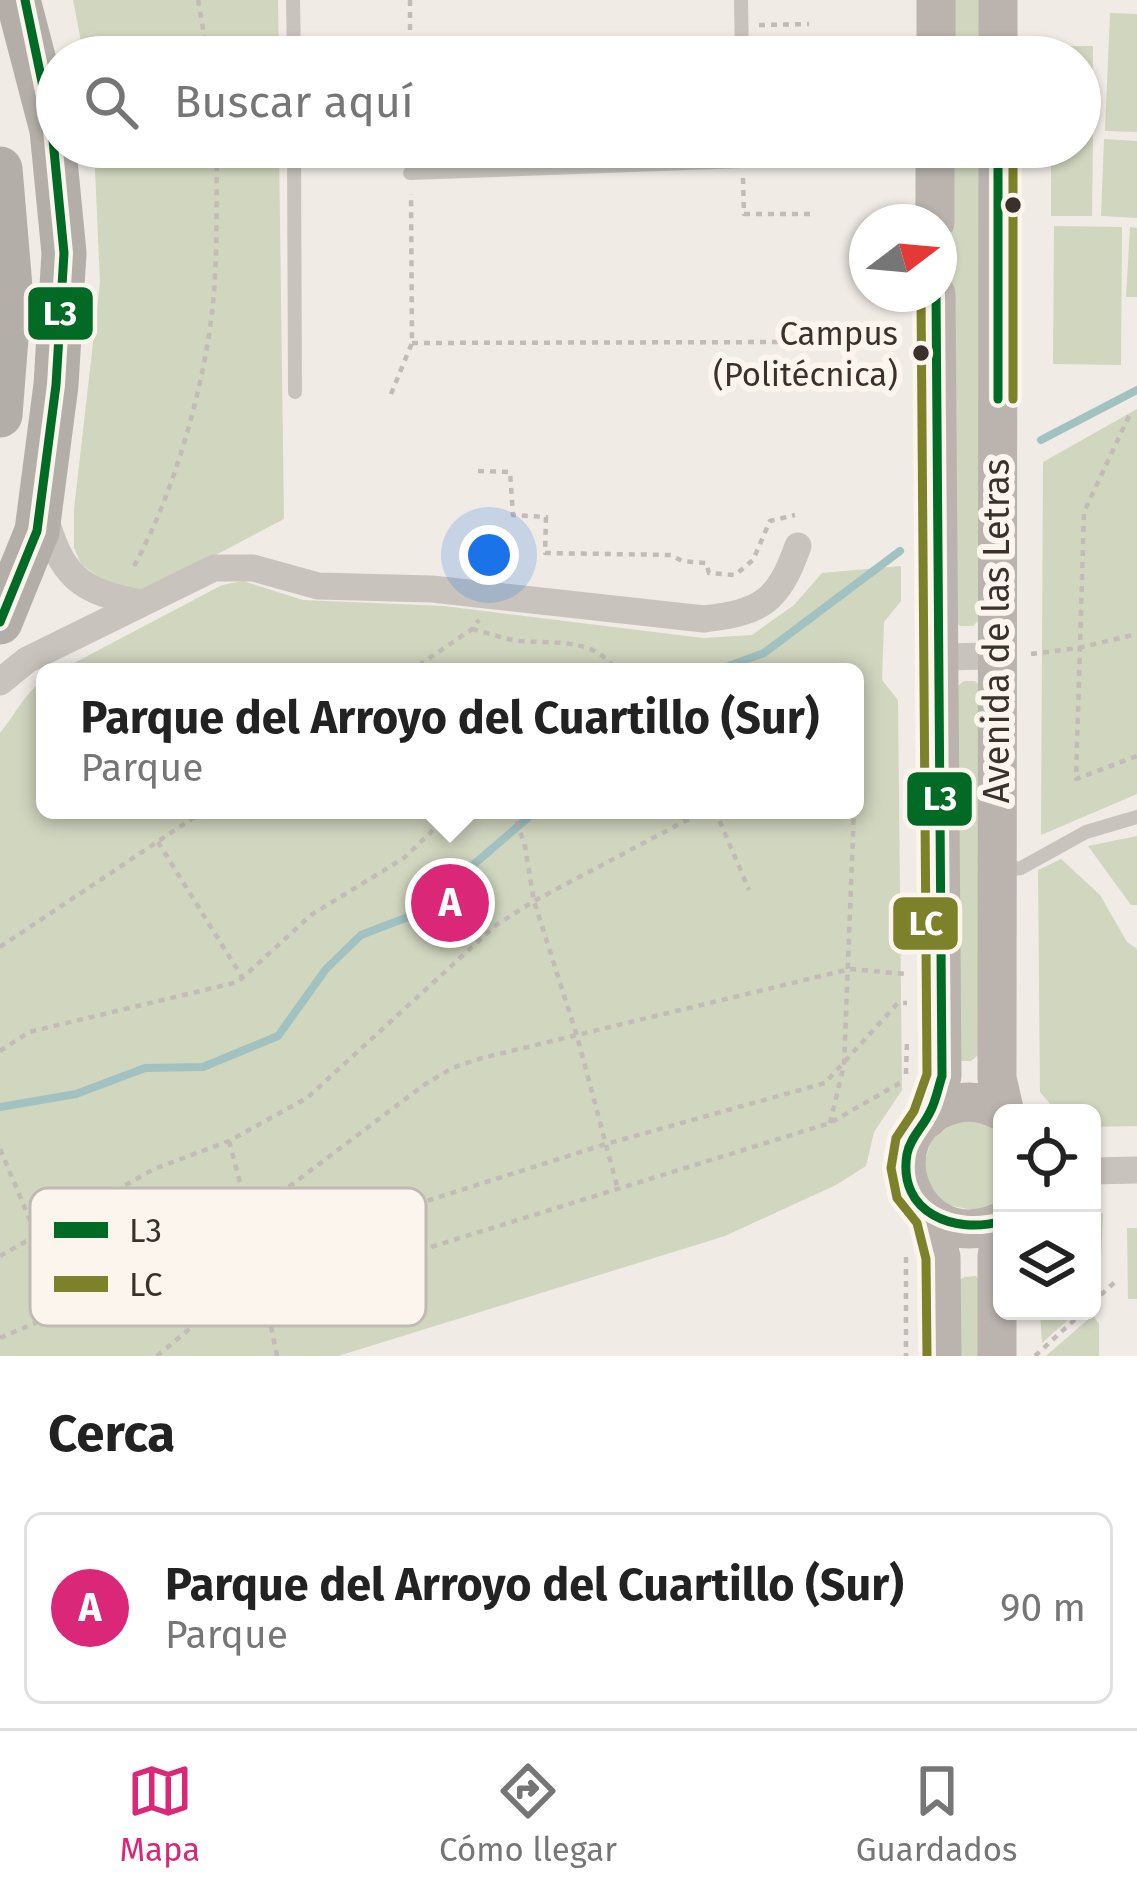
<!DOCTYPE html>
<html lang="es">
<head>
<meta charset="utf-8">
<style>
	body { margin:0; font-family:"Fira Sans",sans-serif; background:#f2f2f2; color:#222 }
	.controls { position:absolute; right:36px; bottom:36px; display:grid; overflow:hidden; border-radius:18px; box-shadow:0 3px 9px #0004 }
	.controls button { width:108px; height:108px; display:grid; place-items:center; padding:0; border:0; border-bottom:3px solid #e0e0e0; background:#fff; color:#222; font:60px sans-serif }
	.compass { position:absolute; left:849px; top:204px; width:108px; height:108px; border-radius:50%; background:#fff; box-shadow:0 3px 9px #0004; rotate:74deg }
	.you { position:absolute; left:489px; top:555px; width:42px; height:42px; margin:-30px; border:9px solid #fff; border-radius:50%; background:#1a73e8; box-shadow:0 0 0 18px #1a73e833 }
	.badge { display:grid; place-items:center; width:78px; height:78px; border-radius:50%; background:#db2777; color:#fff; font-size:39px; font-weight:700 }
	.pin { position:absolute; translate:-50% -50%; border:6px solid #fff; box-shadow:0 3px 12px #0006 }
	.popup { position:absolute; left:36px; top:663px; width:828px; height:156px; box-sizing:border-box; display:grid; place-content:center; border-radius:18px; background:#fff; filter:drop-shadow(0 3px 9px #0005); font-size:39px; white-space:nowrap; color:#767676 }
	.popup b { font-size:45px; color:#222 }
	.popup::after { content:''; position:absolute; left:50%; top:100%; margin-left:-24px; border:24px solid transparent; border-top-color:#fff }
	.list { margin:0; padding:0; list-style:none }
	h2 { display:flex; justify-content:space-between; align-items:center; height:156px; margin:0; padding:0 48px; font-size:51px }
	h2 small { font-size:39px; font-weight:400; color:#767676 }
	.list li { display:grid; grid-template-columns:78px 1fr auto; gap:36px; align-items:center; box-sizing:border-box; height:192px; margin:0 24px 24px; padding:0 24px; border:3px solid #e0e0e0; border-radius:18px }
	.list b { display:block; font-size:45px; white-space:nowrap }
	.list p { margin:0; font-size:39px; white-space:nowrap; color:#767676 }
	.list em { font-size:39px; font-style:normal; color:#767676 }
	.icon { flex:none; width:66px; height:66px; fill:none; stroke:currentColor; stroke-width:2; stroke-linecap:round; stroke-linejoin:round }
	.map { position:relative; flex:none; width:1137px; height:1356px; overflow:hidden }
	.search { position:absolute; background:#fff; box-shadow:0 3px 9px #0004; left:36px; right:36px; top:36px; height:132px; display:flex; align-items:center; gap:30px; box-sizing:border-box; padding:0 42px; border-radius:66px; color:#767676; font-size:45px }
	.sheet { height:372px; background:#fff }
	nav { display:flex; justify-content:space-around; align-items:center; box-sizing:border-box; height:168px; border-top:3px solid #e0e0e0; background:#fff; font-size:33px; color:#767676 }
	nav a { display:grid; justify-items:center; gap:6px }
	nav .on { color:#db2777 }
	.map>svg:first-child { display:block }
	.green { fill:#d1d6bf }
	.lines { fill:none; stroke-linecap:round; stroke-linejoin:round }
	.stream { stroke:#a1c2c1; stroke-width:8 }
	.path { stroke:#c2bbb6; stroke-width:4.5; stroke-dasharray:6 6; stroke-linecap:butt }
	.service { stroke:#c9c3be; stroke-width:14 }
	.minor { stroke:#c9c3be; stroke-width:27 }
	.secondary { stroke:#bab3ae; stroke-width:39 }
	.trunk { stroke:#b4aea8; stroke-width:45 }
	.bus-1-casing { stroke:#fbf5ee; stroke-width:18 }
	.bus-2-casing { stroke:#fbf5ee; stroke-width:18 }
	.bus-1 { stroke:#016a25; stroke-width:9 }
	.bus-2 { stroke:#7d812a; stroke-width:9 }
	.bus-dot { fill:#3b302b; stroke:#fbf5ee; stroke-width:4.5 }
	.labels { text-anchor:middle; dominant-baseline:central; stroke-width:12; stroke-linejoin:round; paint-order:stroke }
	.bus-label { font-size:33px; fill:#3b302b; stroke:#fbf5ee; text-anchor:end }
	.street-label { font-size:36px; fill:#3b302b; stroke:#fbf5ee }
	.key { fill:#fbf5ee; stroke:#c1bab4; stroke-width:3 }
	.key-label { font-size:33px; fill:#3b302b }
	.line-badge { stroke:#fbf5ee; stroke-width:4.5 }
	.badge-label { font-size:33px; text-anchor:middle; font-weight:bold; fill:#fff }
</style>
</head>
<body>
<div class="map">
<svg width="1137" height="1356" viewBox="0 0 1137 1356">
	<rect width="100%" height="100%" fill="#f0ebe5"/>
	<g class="green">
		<path d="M73,0H278L279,57H84Z"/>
		<rect x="951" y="0" width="34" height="57"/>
		<path d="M1110,13L1137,14V132L1105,131Z"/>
		<path d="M1052,46H1093L1092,129H1080V57H1052Z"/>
		<path d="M1080,133H1093L1092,216H1051V147H1080Z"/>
		<path d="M1104,139L1137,141V218L1101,216Z"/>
		<path d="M94,147H279L284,519L176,576L141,589L113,588L81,564L74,548V509L100,282Z"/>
		<path d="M951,147H984L983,616L973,626H960L953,619Z"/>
		<path d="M1054,226L1122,227L1121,365L1053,364Z"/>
		<path d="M1130,227L1137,228V297H1126Z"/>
		<path d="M1137,409V794L1041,835L1043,462Z"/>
		<path d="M901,566V601L884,622L882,680L898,700L902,1090L874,1132L866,1166L836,1185L725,1236L338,1356H0V733C14,716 27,690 45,679V810H855V672H57L222,585L243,581L303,600L444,606L703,638L752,635L794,605L822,573Z"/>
		<path d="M964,681H975L983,689V1051L971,1061H961L954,689Z"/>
		<path d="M1137,836V905H1131L1088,846Z"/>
		<path d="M1061,859L1100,895L1127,942L1137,949V1126L1092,1127V1113H1058L1040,1092L1038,870Z"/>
		<path d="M965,1118L1002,1130V1201L981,1212L939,1203L922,1170L933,1135Z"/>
		<path d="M1092,1205L1103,1214L1100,1281L1092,1297Z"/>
		<path d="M1127,1228H1137V1299H1128Z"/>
		<path d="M976,1276L983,1285L984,1356H954V1285L964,1277Z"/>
		<path d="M1040,1311H1078L1042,1343Z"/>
		<path d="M1093,1315L1099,1324V1356H1046Z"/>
	</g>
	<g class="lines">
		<g class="stream">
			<path d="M1041,440L1137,390"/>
			<path d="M712,672L764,653L900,551"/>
			<path d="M0,1107L76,1094L145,1068L203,1067L278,1036L326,969L361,935L416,914L537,810"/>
		</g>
		<g class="path">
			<path d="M198,0L208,57"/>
			<path d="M410,0V57"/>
			<path d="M759,25L809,24"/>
			<path d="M743,178L744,214H812"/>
			<path d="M412,343L790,342"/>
			<path d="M391,394L412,343L411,194"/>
			<path d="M1129,416L1084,512L1076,779L1137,756"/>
			<path d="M478,471L510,472L513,515L546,517L545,553L671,555L682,561L706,563L709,573L735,575L753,560L770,521L795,515"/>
			<path d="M134,566C174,494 205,385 213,303C218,252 216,199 217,147"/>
			<path d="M472,629C488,633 504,639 520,641C557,644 594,637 618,672"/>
			<path d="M1031,654L1078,648L1137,634"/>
			<path d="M409,672L472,629L479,620"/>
			<path d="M513,810L525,846L534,901L577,1036L617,1186"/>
			<path d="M715,810L749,890"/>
			<path d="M158,842L242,977"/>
			<path d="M0,947L205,810"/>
			<path d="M0,1051L29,1032L238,982L311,915L404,858L454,810"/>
			<path d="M906,1074L907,1038"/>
			<path d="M830,1123L844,1065L855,783"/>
			<path d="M0,1149L35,1232"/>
			<path d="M256,1255L606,1144L825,1083L898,1003H907"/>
			<path d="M0,1256L154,1169L229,1141L307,1098L495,926L534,901L706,810"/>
			<path d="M906,1257V1356"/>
			<path d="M85,1288L92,1258L113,1237L137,1235L165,1244"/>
			<path d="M1092,1303L1116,1281"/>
			<path d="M0,1338L42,1320L85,1290C137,1305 154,1299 165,1244L249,1217L229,1141"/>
			<path d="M157,1356L211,1311L265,1290L389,1260L830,1123L905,1080"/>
			<path d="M277,1356L249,1217L424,1085L452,1068L482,1058L850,969L907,974"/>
			<path d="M1035,1356L1084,1311"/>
		</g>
		<g class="service">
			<path d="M293,0L294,57"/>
			<path d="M741,0L742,57"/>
			<path d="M294,147L295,392"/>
			<path d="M410,173L743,161L742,147"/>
			<path d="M1004,870L1021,868L1086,832L1137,817"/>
		</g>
		<g class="minor">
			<path d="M44,513C61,576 79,592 142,603"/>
			<path d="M939,657L997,656"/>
			<path d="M0,682L27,660L214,568H253L318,586L432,589L704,619C762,612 778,602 798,546"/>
			<path d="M1092,1171L1137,1170"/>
		</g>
		<g class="secondary">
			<path d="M936,57V0"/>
			<path d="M998,57V0"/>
			<path d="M998,147L997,1078L1005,1113"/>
			<path d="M935,222V147"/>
			<path d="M928,1118L942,1076L936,294"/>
			<path d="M931,1216L941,1257L942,1356"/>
			<path d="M1002,1221C911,1262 867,1130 951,1105C970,1099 988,1103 1005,1113"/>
			<path d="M997,1356V1257L1002,1221"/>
		</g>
		<g class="trunk">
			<path d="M0,169L10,287L0,415"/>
			<path d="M0,622L37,531L56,385L64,253L52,130L18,0"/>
		</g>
		<defs>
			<g id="bus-1">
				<path d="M998,147V399"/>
				<path d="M936,294L942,1076C938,1088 936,1101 930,1112C923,1127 910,1138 907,1154C897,1213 955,1235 1002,1221"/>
				<path d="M0,622L37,531L56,385L64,253L52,130L25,0"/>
			</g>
			<g id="bus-2">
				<path d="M1013,147V399"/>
				<path d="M921,294L927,1074L914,1111L896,1138L891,1168L897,1198L917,1223L926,1259L927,1356"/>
			</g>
		</defs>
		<use href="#bus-1" class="bus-1-casing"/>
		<use href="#bus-2" class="bus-2-casing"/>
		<use href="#bus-1" class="bus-1"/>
		<use href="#bus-2" class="bus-2"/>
	</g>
	<g class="bus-dot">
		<circle cx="1013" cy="205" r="10"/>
		<circle cx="921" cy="353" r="10"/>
	</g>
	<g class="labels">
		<g class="bus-label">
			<text x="898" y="334">Campus<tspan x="898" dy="41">(Politécnica)</tspan></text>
		</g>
		<g class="street-label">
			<text transform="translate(997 631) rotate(-90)">Avenida de las Letras</text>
		</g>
	</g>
	<rect x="30" y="1188" width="396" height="138" rx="18" class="key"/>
	<rect x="54" y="1222" width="54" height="16" fill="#016a25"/>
	<rect x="54" y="1276" width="54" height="16" fill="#7d812a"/>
	<g class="key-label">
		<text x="129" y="1242">L3</text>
		<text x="129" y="1296">LC</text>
	</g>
	<g class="line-badge">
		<rect x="26" y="285" width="69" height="57" rx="12" fill="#016a25"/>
		<rect x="905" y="770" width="69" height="58" rx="12" fill="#016a25"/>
		<rect x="891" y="895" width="69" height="57" rx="12" fill="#7d812a"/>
	</g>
	<g class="badge-label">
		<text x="60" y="325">L3</text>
		<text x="940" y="810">L3</text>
		<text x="926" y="935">LC</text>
	</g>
</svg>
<div class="controls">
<button><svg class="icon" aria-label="locate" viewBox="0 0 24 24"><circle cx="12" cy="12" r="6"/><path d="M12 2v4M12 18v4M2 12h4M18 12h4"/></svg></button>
<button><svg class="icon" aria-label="layers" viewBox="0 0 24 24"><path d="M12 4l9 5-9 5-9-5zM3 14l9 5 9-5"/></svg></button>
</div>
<svg class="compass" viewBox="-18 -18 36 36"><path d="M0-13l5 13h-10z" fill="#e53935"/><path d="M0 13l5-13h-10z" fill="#767676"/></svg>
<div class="you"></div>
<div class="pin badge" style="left:450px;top:903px">A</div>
<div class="popup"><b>Parque del Arroyo del Cuartillo (Sur)</b>Parque</div>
<div class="search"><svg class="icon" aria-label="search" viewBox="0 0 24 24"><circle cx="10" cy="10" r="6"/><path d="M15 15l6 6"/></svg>Buscar aquí</div>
</div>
<section class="sheet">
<h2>Cerca<small></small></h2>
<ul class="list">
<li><span class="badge">A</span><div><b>Parque del Arroyo del Cuartillo (Sur)</b><p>Parque</p></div><em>90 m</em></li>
</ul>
</section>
<nav>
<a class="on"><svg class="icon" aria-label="map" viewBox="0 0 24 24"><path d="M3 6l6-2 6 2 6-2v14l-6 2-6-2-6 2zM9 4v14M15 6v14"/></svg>Mapa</a>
<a><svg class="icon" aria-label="directions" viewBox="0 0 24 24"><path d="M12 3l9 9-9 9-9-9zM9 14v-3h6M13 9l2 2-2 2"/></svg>Cómo llegar</a>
<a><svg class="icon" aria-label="saved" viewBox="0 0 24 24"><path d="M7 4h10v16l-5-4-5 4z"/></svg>Guardados</a>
</nav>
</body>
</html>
